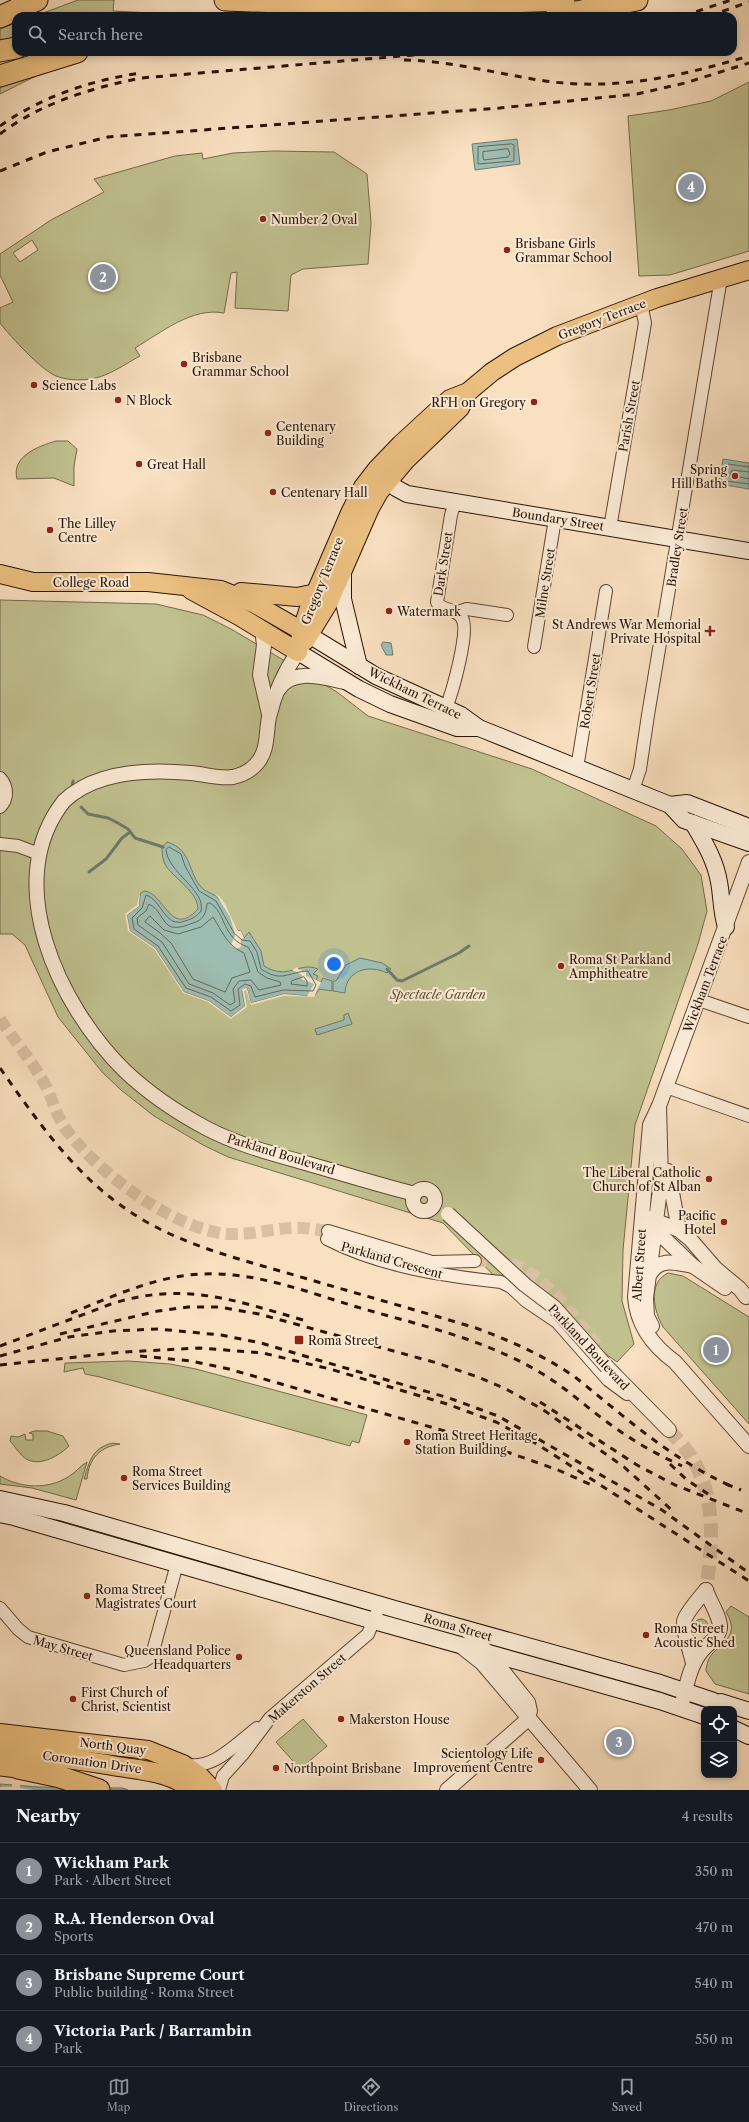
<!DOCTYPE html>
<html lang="en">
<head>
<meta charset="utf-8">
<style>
	body { margin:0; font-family:"Libre Caslon Text",serif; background:#242831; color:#f1f3f6 }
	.controls { position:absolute; right:12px; bottom:12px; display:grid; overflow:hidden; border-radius:8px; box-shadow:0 2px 6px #0003 }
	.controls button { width:36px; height:36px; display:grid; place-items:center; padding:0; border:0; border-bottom:1px solid #363941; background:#171b24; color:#f1f3f6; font:20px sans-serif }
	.you { position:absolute; left:334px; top:964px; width:14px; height:14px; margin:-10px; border:3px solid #fff; border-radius:50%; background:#1a73e8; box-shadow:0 0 0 6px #1a73e833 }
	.badge { display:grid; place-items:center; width:26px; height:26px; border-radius:50%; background:#8c9099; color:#fff; font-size:13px; font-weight:700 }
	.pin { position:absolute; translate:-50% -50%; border:2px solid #fff; box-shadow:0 1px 4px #0006 }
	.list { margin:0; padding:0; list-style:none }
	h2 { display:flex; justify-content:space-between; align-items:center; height:52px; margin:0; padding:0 16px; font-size:17px }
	h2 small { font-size:13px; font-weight:400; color:#9ea1a6 }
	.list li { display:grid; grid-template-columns:26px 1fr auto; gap:12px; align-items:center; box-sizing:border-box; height:56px; padding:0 16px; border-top:1px solid #363941 }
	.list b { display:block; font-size:15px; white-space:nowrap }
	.list p { margin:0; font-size:13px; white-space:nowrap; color:#9ea1a6 }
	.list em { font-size:13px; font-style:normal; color:#9ea1a6 }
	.icon { flex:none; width:22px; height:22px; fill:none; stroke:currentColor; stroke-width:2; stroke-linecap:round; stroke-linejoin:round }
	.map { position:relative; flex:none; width:749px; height:1790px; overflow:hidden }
	.search { position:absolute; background:#171b24; box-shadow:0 2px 6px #0003; left:12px; right:12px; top:12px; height:44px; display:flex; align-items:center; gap:10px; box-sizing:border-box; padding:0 14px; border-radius:12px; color:#9ea1a6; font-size:15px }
	.sheet { height:276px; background:#171b24 }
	nav { display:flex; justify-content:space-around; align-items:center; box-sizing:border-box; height:56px; border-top:1px solid #363941; background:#171b24; font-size:11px; color:#9ea1a6 }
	nav a { display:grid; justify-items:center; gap:2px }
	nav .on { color:#8c9099 }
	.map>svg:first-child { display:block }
	.green { fill:#c1c190; stroke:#756a4a; fill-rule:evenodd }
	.water { fill:#9ebdb2; stroke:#6f796c }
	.pier { fill:#f9e0c0 }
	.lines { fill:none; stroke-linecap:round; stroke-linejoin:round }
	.shore { stroke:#64685b; stroke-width:1 }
	.stream { stroke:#6f796c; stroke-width:3 }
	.minor-tunnel { stroke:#dac1a4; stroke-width:12; stroke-dasharray:12 6; stroke-linecap:butt }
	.tertiary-tunnel { stroke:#dac1a4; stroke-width:14; stroke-dasharray:14 7; stroke-linecap:butt }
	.minor-casing { stroke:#5d4633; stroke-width:14 }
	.tertiary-casing { stroke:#5d4633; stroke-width:16 }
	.secondary-casing { stroke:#291204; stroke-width:18 }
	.primary-casing { stroke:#291204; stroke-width:20 }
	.trunk-casing { stroke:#291204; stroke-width:21 }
	.motorway-casing { stroke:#291204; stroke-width:23 }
	.minor { stroke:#fbebd6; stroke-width:12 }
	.tertiary { stroke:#fbebd6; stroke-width:14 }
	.secondary { stroke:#fbebd6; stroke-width:16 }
	.primary { stroke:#ecc080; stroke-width:18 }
	.trunk { stroke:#ecc080; stroke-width:19 }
	.motorway { stroke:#ecc080; stroke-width:21 }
	.rail { stroke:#291204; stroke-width:3; stroke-dasharray:7 7; stroke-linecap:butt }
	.tertiary-bridge-casing { stroke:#5d4633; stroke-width:16; stroke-linecap:butt }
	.tertiary-bridge { stroke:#fbebd6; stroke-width:14 }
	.poi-dot { fill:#8f2418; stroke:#fbebd6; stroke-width:1.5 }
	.labels { text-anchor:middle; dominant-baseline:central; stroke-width:4; stroke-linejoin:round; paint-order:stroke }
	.poi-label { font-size:12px; fill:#291204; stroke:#fbebd6; text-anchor:start }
	.street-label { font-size:12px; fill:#291204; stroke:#fbebd6 }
	.park-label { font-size:12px; font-style:italic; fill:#5e4f35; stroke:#fbebd6 }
</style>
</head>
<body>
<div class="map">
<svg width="749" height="1790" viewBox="0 0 749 1790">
	<rect width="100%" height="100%" fill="#f9e0c0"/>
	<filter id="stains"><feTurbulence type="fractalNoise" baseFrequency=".005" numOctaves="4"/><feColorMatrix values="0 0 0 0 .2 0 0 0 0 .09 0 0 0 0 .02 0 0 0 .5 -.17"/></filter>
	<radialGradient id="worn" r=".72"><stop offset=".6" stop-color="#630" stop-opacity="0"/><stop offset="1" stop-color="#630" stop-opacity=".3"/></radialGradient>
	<g class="green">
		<path d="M78,0H114L113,11L205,16H35Z"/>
		<path d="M16,23V40L0,44V29Z"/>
		<path d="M44,72L0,94V85Z"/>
		<path d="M749,82V251L670,275L639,276L628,116L669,110L711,101Z"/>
		<path d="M273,151L334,152L367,174L371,223L368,264L303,269L291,275L288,311L235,308L237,272L231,273L224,313C192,307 162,332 135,348L140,356C127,363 113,373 99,377C86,381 69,381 56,376C40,369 11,337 0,323V308L13,302L0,275V254L51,220L104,192L94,179L175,156L202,153L203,159L233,153ZM32,240L38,250L20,262L13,253Z"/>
		<path d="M56,441H68L77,449L74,466V486L54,478L17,479C11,456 39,446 56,441Z"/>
		<path d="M0,600L156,604L203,615L231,629L337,692L368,716L532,769L656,826L682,849L701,875L707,911L698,944L635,1125L623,1250L622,1301L634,1344L617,1362L536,1304L503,1285L443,1223L228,1157L203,1145L154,1116L121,1090L102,1072L58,1017L25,945L12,934H0Z"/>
		<path d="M668,1273L683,1276L749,1317V1424L663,1327C654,1311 647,1283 668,1273Z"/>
		<path d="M128,1361L170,1364L196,1369L367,1415L359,1443L352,1441L350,1446L100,1377L85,1374L83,1368L64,1372L65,1363Z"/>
		<path d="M34,1431H47L63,1436L69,1446C60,1455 42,1466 28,1460C21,1457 15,1446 10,1441L11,1436L18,1437L25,1434L26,1440H33V1434L29,1433Z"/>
		<path d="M113,1443L120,1444C100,1447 89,1458 87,1479H84C90,1460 92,1448 113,1443Z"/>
		<path d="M87,1462L76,1500L32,1488L0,1484V1476C20,1488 47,1490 68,1477C75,1473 80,1466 87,1462Z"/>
		<path d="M731,1606L749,1617V1694L715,1684L706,1671C706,1668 707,1664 708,1661C715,1643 743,1640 726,1612Z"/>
		<circle cx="701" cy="1626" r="7"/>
		<path d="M303,1719L327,1746L300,1769L276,1742Z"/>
	</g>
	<g class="water">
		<path d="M517,139L520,164L475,170L472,144Z"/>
		<path d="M723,459L749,463V489L719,484Z"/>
		<path d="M383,642L391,643L393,655H386L381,645Z"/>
		<path d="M167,842C193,850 187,873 203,889C208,893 215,894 219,899C227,907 232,921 238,931H241L244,938L249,932L261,951L264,966C288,981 299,961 318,969L313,974L318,976L316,980L321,982L323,978L332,981V991L319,989L316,994L307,996L284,994L251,1003L247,988L242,990L245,1006L231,1017L209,1001L184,992L155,948L130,931L127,915L139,906L140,894L144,891C165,893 170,939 198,909C198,892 175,879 166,866C163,861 162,855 162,848Z"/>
		<path d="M360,958L382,963L391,969L387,973C369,964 346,970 345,993L333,991V981H336L346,965Z"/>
		<path d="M348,1013L352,1024L317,1035L315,1029L344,1020V1015Z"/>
		<path d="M0,1784L38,1787L123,1788L128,1790H0Z"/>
	</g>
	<g class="pier">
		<path d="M140,892L139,906L127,915L130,931L155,948L184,992L209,1001L231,1017L245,1006L242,989L247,988L251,1003L284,994L307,996L314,984L301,979L302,975L292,970L298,967V969L306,972V976L321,982L314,997L284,996L251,1005L246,990L244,991L247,1007L231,1019L208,1002L183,993L154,949L128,931L125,914L137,905Z"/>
		<path d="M216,894L220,897L225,904L238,931H241L244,938L241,939V947L236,949L231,945L235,936L234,930L230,917Z"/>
		<path d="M12,1782L20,1783V1788L35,1790H0V1787H12Z"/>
	</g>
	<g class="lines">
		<g class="shore">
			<path d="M512,144L514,145V161L478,164V147Z"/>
			<path d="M508,149L510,154L508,157L484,160L483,158V152Z"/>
			<path d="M749,467L728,464L724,479L726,481L749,484"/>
			<path d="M749,472L732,470L730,475L749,479"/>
			<path d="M169,847L181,854L185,866L199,891L216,901L234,933L242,940L250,941L257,952L261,969C282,983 288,972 308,971L316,985L313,991L283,990L255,997L251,986L245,984L238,989L240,1005L231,1011L211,997L186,988L158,946L134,929L132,918L142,908L146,895C162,900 165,929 185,921C192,919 196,917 201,911C206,890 168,873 166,850Z"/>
			<path d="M210,903C226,912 222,939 248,947L252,954L258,972L267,978L280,982L281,985L259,990L251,980L239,981L233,989L235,1002L230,1005L213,993L189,984L162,942L138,925L137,918L146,911L149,904C168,914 159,937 193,923C203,920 206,914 207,904Z"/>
			<path d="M150,916L164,930L178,934L201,927L213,917C222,931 227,946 244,953L250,972L232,978L225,992L193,979L171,943L159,932L145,922Z"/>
			<path d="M304,977L307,981V986L291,984L292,981Z"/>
		</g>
		<g class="stream">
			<path d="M72,788L73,781"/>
			<path d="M81,807L88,814L108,818L116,822L128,829L135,838L163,847"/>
			<path d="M89,872L106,859L122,838L130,832"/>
			<path d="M459,953L469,946"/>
			<path d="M387,969L397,980L402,981L457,954"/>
		</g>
		<g class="minor-tunnel">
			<path d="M0,1019C14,1040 31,1060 43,1081C52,1096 55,1113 65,1128C96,1171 167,1224 220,1233C244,1237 268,1229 292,1228C304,1227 316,1230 328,1231"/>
			<path d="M475,1261C489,1261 502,1261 515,1265C548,1277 578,1323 600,1349"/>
		</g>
		<path class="tertiary-tunnel" d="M669,1430C675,1437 682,1444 687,1451C717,1491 713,1544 706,1590"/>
		<defs>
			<g id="minor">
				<path d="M610,528L645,323L641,304"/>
				<path d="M458,612L467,609L507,615"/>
				<path d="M534,647L555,519"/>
				<path d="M446,708C452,693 470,631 462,618C456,608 441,611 437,602L451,515L455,502"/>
				<path d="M577,768L606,591"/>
				<path d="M0,778C8,787 8,799 0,807"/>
				<path d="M633,790L640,769L648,715L721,278"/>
				<path d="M0,844L18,846L34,852"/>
				<path d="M699,1000L749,1017"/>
				<path d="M666,1087L749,1116"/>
				<path d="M328,1231L432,1262L475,1261"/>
				<path d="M327,1239C379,1266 443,1276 501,1282L511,1287L526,1301L557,1322L608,1380L627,1394"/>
				<path d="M0,1608L18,1629L28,1637L124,1665L144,1661L149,1658L153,1651L177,1564"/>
				<path d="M466,1631L489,1652L529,1702L531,1711L528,1719"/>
				<path d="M184,1764C212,1772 237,1743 257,1728"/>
				<path d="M219,1790L223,1776L243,1754L270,1718L368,1634L380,1605"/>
			</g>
			<g id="tertiary">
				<path d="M262,629L264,645L260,675L269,714"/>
				<path d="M298,652C284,672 275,692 269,717C266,732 268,750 258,762C252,770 242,775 233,777C220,779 204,774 191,773C149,769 96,770 64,801C0,882 59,1006 124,1070C148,1093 176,1112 206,1128C238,1145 274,1154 309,1164C344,1174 379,1185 415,1194"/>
				<path d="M278,690C292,667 324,678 345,682"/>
				<path d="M749,862L659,1106L650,1125L635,1297C637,1325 653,1346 675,1362L749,1446"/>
				<path d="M668,1171L679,1230"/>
				<circle cx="424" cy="1200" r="11"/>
				<path d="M649,1218L679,1230L690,1239L716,1269L740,1289L746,1297"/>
				<path d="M648,1230L665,1239L693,1266L725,1288"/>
				<path d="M650,1274C660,1257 676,1263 693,1266"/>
				<path d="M652,1326L647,1316L646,1298L661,1182L659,1106"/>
				<path d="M607,1367L669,1430"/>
				<path d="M463,1648L482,1663L590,1790"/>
				<path d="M693,1663C691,1654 682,1627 684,1621C686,1613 700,1597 706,1590"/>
				<path d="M681,1707C686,1689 689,1667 701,1652C707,1644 719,1638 720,1628C721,1618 709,1600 706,1590"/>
				<path d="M447,1790L528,1719"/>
			</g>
			<g id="secondary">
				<path d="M380,472L396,488L407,494L749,551"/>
				<path d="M343,571V599L359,666"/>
				<path d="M309,635L376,676L461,715L479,728L670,805L684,820L749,843"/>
				<path d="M298,652L359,689L390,704L457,728H479"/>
				<path d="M670,805L687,803L749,827"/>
				<path d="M693,823C704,842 715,859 719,882C722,898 721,910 726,927"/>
				<path d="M0,1499L64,1513L398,1610L660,1683L711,1700L730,1709"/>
				<path d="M0,1514L14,1517L374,1621L660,1701L704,1716"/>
				<path d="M721,1702L749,1711"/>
				<path d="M734,1729L749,1736"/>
			</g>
			<g id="primary">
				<path d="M0,574L33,582H148L221,590L255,604L309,635"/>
				<path d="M191,590L239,616L298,652"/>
				<path d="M241,592L297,597L316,593"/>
				<path d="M305,641L329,602L370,508L379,492L406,460L460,408L468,392"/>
				<path d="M298,652L302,630L309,608L350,513L363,487L377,469L401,444L450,399L468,392L492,372L515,357L557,336L657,298L749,270"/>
				<path d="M0,1733L148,1750L183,1764L200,1776L213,1790"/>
			</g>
			<g id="trunk">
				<path d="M0,1751C39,1755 77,1759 115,1766C144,1771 169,1771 193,1790"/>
				<path d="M0,1766L18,1768"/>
			</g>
			<g id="motorway">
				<path d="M225,0L389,6L564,0"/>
				<path d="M556,16L637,0"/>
				<path d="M0,17L37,0"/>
				<path d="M0,51L16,48"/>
				<path d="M0,76L77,52"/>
				<path d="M18,1768L60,1777L99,1790"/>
			</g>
		</defs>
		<use href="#minor" class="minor-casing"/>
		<use href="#tertiary" class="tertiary-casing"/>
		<use href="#secondary" class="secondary-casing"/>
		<use href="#primary" class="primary-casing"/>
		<use href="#trunk" class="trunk-casing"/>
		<use href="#motorway" class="motorway-casing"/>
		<use href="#minor" class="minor"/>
		<use href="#tertiary" class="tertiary"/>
		<use href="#secondary" class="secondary"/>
		<use href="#primary" class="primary"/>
		<use href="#trunk" class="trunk"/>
		<use href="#motorway" class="motorway"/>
		<g class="rail">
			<path d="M683,16L731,0"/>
			<path d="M709,16L749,2"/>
			<path d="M404,60C452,61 498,74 545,81C617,91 681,76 749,56"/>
			<path d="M0,126C41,97 91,80 141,73"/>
			<path d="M0,134C41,103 91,88 141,78L449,52"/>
			<path d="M0,171L47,152L108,137L500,108L637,94L685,83L749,63"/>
			<path d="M0,1068C36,1119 73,1173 126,1209C176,1244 236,1258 294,1275C355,1293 416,1310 476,1328C511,1341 545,1356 575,1377C625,1417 672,1460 731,1486"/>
			<path d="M71,1313C114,1296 158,1275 204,1274C257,1272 307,1292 357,1307C419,1325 485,1339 541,1373C565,1387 585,1406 607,1422C631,1440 656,1454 682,1466"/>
			<path d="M60,1334L158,1311L188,1307H219L259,1314L437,1363L478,1377L506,1389L542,1409L624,1467L675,1513"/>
			<path d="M0,1346L111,1304C183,1281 234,1300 303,1320"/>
			<path d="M0,1356L69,1337L113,1331L158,1329L221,1335L261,1343L318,1360L449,1398L498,1416L662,1510L749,1573"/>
			<path d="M140,1356L191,1361L229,1369L462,1436L558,1470L596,1487"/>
			<path d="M0,1365L124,1352L200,1348L263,1353L330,1369L447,1404L496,1422L537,1444L749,1581"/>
			<path d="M540,1402L637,1465L675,1485L749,1514"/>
			<path d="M670,1464L687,1480L708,1494"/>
			<path d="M726,1484L741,1490"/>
		</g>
		<defs>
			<path id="tertiary-bridge" d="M448,1214L525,1285L554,1307L607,1367"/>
		</defs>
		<use href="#tertiary-bridge" class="tertiary-bridge-casing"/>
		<use href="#tertiary-bridge" class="tertiary-bridge"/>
	</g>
	<g class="poi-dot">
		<circle cx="263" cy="219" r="4"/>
		<circle cx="507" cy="250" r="4"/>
		<circle cx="184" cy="364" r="4"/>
		<circle cx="34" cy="385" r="4"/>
		<circle cx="118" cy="400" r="4"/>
		<circle cx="534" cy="402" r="4"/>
		<circle cx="268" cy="433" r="4"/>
		<circle cx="139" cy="464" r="4"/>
		<circle cx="735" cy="476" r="4"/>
		<circle cx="273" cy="492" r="4"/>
		<circle cx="50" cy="530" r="4"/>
		<circle cx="389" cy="611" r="4"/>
		<path d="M708 625h4v4h4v4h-4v4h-4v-4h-4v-4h4z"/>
		<circle cx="561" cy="966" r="4"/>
		<circle cx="709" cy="1179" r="4"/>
		<circle cx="724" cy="1222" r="4"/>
		<rect x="294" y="1335" width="10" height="10" rx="2"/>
		<circle cx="407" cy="1442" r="4"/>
		<circle cx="124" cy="1478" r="4"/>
		<circle cx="87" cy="1596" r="4"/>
		<circle cx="646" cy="1635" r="4"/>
		<circle cx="239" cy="1657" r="4"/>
		<circle cx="73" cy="1699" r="4"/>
		<circle cx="341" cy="1719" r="4"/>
		<circle cx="541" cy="1760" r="4"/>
		<circle cx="276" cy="1768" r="4"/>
	</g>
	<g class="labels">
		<g class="poi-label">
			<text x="271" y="219">Number 2 Oval</text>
			<text x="515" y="243">Brisbane Girls<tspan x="515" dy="14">Grammar School</tspan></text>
			<text x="192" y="357">Brisbane<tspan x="192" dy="14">Grammar School</tspan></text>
			<text x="42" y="385">Science Labs</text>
			<text x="126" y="400">N Block</text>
			<text x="526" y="402" text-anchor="end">RFH on Gregory</text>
			<text x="276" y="426">Centenary<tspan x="276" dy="14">Building</tspan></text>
			<text x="147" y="464">Great Hall</text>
			<text x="727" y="469" text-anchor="end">Spring<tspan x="727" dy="14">Hill Baths</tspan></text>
			<text x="281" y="492">Centenary Hall</text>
			<text x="58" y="523">The Lilley<tspan x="58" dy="14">Centre</tspan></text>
			<text x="397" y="611">Watermark</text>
			<text x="701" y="624" text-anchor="end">St Andrews War Memorial<tspan x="701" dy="14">Private Hospital</tspan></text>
			<text x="569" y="959">Roma St Parkland<tspan x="569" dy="14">Amphitheatre</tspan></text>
			<text x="701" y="1172" text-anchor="end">The Liberal Catholic<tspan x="701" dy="14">Church of St Alban</tspan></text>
			<text x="716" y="1215" text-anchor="end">Pacific<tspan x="716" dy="14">Hotel</tspan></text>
			<text x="308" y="1340">Roma Street</text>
			<text x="415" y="1435">Roma Street Heritage<tspan x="415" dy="14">Station Building</tspan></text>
			<text x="132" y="1471">Roma Street<tspan x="132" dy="14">Services Building</tspan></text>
			<text x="95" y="1589">Roma Street<tspan x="95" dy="14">Magistrates Court</tspan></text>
			<text x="654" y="1628">Roma Street<tspan x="654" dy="14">Acoustic Shed</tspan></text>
			<text x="231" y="1650" text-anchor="end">Queensland Police<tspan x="231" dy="14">Headquarters</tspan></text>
			<text x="81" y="1692">First Church of<tspan x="81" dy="14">Christ, Scientist</tspan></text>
			<text x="349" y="1719">Makerston House</text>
			<text x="533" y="1753" text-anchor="end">Scientology Life<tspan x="533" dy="14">Improvement Centre</tspan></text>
			<text x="284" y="1768">Northpoint Brisbane</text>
		</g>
		<g class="street-label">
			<text transform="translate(602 319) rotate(-21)">Gregory Terrace</text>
			<text transform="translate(629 416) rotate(-80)">Parish Street</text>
			<text transform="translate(558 519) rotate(9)">Boundary Street</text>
			<text transform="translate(677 547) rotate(-81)">Bradley Street</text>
			<text transform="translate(443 564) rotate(-81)">Dark Street</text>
			<text transform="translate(322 581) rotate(-68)">Gregory Terrace</text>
			<text x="91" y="582">College Road</text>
			<text transform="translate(545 583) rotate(-81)">Milne Street</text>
			<text transform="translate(590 691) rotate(-81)">Robert Street</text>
			<text transform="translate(415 693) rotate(26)">Wickham Terrace</text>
			<text transform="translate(705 984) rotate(-69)">Wickham Terrace</text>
			<text transform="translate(281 1154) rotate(17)">Parkland Boulevard</text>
			<text transform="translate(392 1260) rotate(16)">Parkland Crescent</text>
			<text transform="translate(639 1265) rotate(-86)">Albert Street</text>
			<text transform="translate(589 1347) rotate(47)">Parkland Boulevard</text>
			<text transform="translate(458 1627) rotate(16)">Roma Street</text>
			<text transform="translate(63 1648) rotate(16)">May Street</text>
			<text transform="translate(307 1688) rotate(-41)">Makerston Street</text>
			<text transform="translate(113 1746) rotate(7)">North Quay</text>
			<text transform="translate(92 1762) rotate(8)">Coronation Drive</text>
		</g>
		<g class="park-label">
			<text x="438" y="994">Spectacle Garden</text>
		</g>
	</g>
	<rect width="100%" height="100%" filter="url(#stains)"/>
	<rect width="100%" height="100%" fill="url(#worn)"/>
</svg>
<div class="controls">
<button><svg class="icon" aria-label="locate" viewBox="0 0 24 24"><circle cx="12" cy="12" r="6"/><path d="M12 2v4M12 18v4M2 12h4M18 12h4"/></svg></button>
<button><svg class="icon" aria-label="layers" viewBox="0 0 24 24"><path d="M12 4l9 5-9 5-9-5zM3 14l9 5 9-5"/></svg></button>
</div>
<div class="you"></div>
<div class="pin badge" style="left:716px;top:1350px">1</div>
<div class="pin badge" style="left:103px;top:277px">2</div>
<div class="pin badge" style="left:619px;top:1742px">3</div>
<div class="pin badge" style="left:691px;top:187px">4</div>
<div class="search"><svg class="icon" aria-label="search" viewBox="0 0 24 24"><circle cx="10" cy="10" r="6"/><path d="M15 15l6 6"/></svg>Search here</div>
</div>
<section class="sheet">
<h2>Nearby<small>4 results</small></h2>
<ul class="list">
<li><span class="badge">1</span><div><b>Wickham Park</b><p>Park · Albert Street</p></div><em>350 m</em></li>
<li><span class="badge">2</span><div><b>R.A. Henderson Oval</b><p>Sports</p></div><em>470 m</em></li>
<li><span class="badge">3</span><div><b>Brisbane Supreme Court</b><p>Public building · Roma Street</p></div><em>540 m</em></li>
<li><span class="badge">4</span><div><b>Victoria Park / Barrambin</b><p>Park</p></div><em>550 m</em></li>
</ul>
</section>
<nav>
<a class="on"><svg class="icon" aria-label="map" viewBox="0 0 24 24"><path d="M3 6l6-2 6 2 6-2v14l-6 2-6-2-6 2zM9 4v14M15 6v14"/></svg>Map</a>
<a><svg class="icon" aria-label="directions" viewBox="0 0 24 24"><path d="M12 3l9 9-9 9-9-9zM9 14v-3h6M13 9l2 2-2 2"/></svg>Directions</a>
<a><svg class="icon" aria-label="saved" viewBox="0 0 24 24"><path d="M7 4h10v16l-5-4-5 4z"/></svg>Saved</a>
</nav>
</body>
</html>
